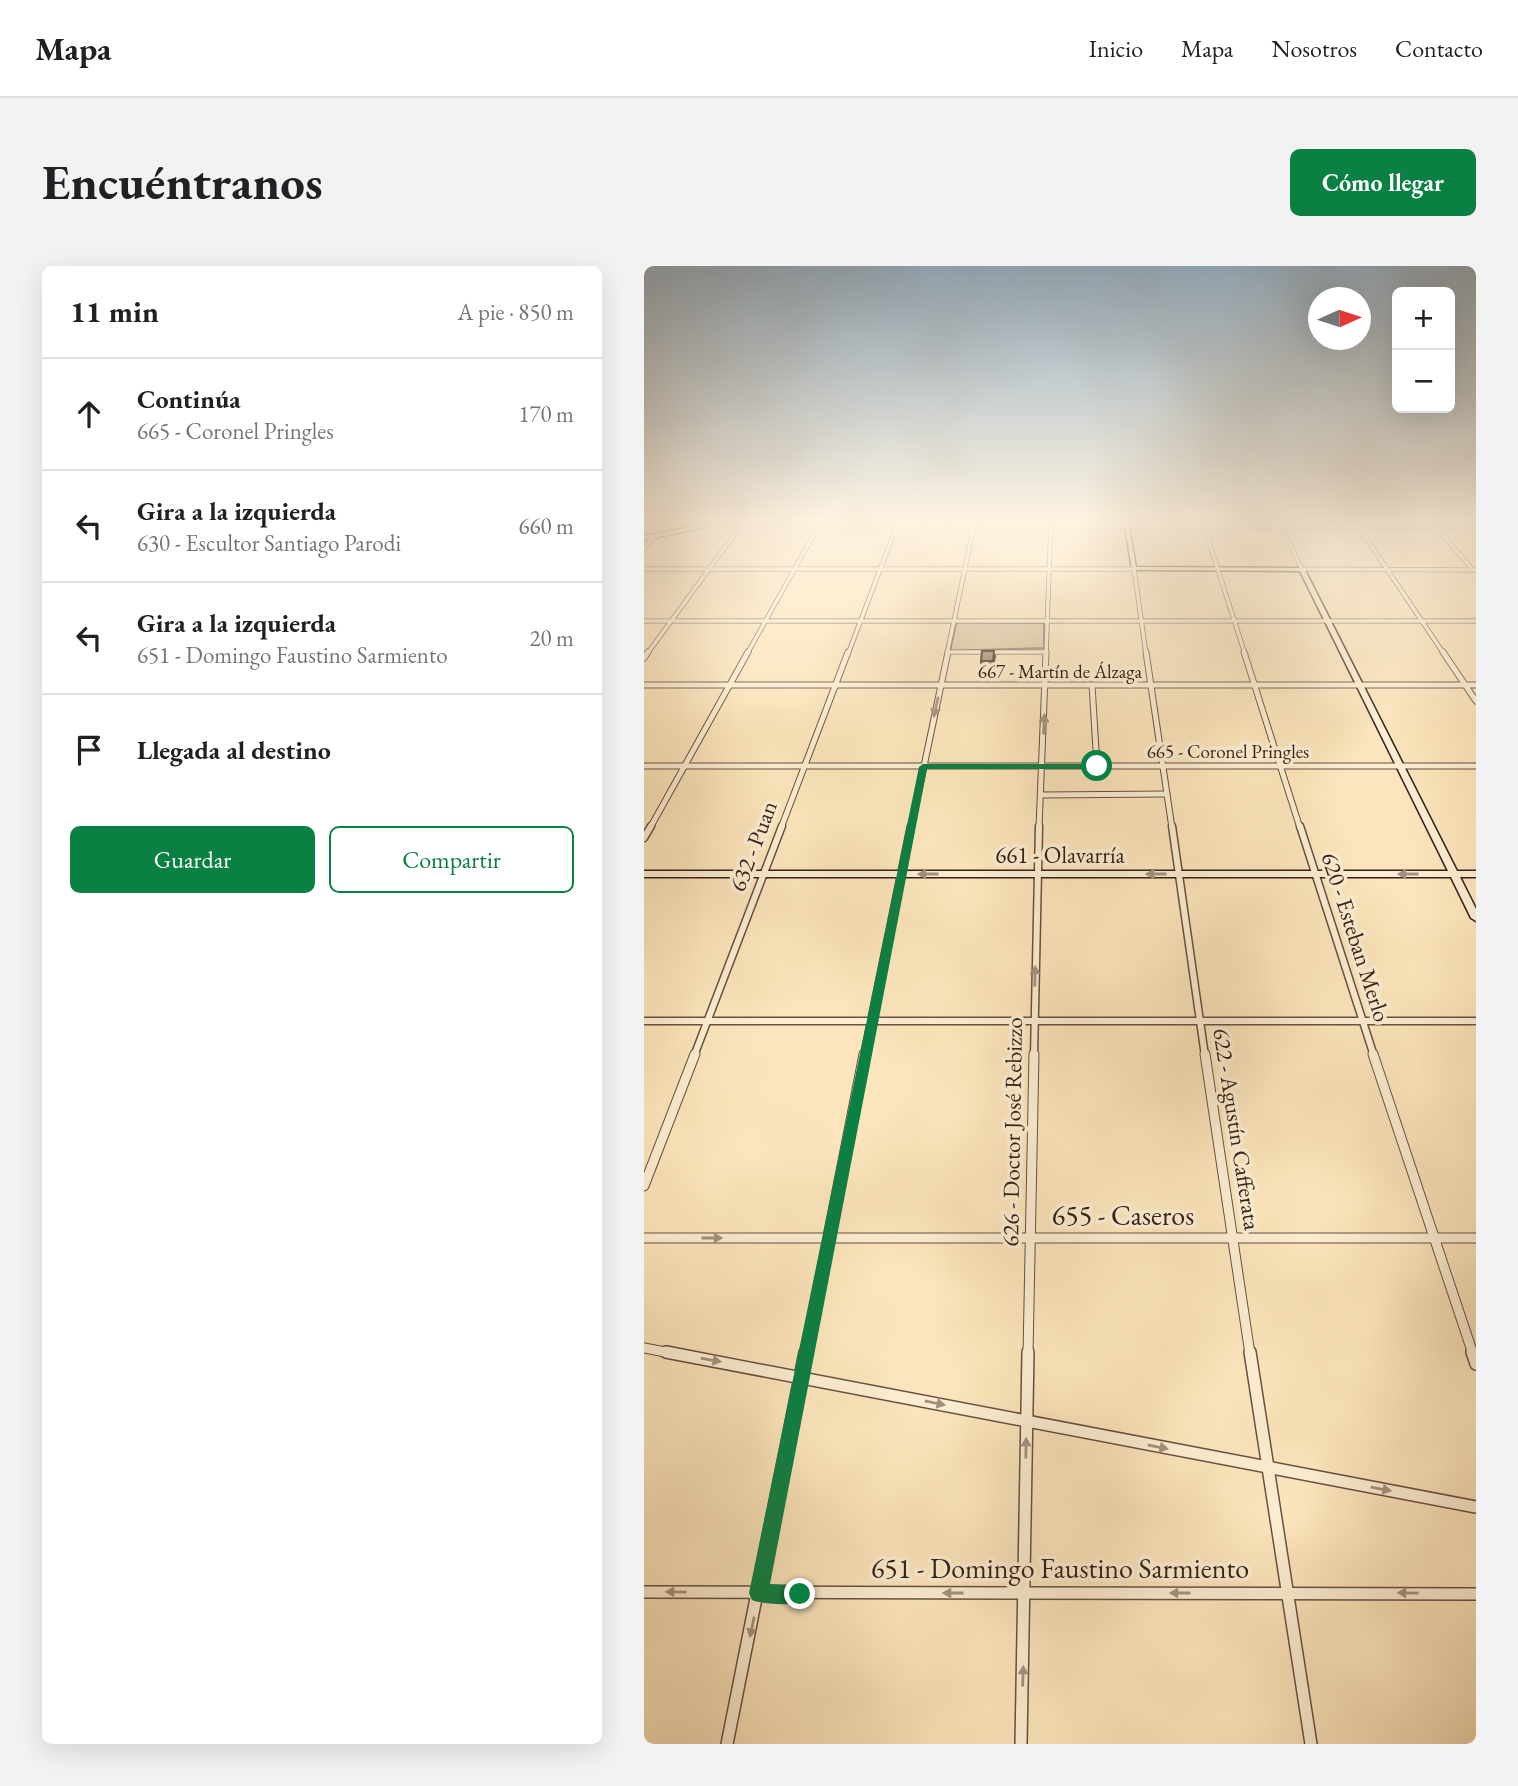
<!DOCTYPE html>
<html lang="es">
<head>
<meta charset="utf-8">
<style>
	body { margin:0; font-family:"EB Garamond",serif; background:#f2f2f2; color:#202124 }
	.controls { position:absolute; right:21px; top:21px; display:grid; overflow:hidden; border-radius:10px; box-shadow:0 7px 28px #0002 }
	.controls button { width:63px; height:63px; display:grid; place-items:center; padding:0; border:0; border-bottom:2px solid #e0e0e0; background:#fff; color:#202124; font:35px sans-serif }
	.compass { position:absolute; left:664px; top:21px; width:63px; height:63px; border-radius:50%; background:#fff; box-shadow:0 7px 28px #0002; rotate:87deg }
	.stop { position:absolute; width:21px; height:21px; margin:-16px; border:5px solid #0b8043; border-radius:50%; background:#fff }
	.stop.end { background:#0b8043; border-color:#fff; box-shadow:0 2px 7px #0008 }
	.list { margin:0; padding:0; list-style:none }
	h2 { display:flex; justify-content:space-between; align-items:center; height:91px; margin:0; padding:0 28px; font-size:30px }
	h2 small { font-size:23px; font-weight:400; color:#757577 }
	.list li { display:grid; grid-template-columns:46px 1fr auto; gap:21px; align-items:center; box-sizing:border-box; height:112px; padding:0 28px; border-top:2px solid #e0e0e0 }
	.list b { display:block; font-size:26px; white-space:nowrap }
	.list p { margin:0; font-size:23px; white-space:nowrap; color:#757577 }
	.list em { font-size:23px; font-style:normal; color:#757577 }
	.actions { display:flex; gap:14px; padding:21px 28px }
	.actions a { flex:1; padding:16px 0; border:2px solid #0b8043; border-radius:10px; text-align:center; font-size:24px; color:#0b8043 }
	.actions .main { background:#0b8043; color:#fff }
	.icon { flex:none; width:38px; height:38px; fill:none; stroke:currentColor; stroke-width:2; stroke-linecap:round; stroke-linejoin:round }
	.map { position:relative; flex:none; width:832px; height:1478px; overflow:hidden; border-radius:10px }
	header { display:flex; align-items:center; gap:42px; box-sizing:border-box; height:98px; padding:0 35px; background:#fff; border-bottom:2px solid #e0e0e0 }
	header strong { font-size:33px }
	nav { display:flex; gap:38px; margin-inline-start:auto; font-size:24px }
	.intro { display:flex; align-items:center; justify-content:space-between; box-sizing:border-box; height:168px; padding:0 42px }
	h1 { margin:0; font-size:49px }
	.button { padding:18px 32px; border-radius:10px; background:#0b8043; color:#fff; font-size:24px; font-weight:700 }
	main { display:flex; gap:42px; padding:0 42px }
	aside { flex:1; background:#fff; border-radius:10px; box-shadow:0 7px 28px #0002 }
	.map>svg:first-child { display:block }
	.green { fill:#dac3a0; stroke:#88715b; stroke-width:2 }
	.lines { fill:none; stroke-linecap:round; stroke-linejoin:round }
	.street-far4-casing { stroke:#675040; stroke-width:5 }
	.street-far3-casing { stroke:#675040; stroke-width:7 }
	.street-far2-casing { stroke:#675040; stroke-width:9 }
	.street-far1-casing { stroke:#675040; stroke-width:11 }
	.street-casing { stroke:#675040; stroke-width:14 }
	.secondary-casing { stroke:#351f16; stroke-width:3 }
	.street-far4 { stroke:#fdeed3; stroke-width:3.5 }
	.street-far3 { stroke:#fdeed3; stroke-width:5 }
	.street-far2 { stroke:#fdeed3; stroke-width:6 }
	.street-far1 { stroke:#fdeed3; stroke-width:9 }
	.street { stroke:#fdeed3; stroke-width:11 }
	.secondary { fill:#fdeed3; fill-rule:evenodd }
	.wall { fill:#86735d; stroke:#351f16; stroke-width:2 }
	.building { fill:#9c866c; stroke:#351f16; stroke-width:2 }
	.oneway { fill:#a3917e }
	.route { fill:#0b8043 }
	.labels { text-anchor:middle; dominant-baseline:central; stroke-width:7; stroke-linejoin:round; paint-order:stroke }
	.far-street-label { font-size:19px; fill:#351f16; stroke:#fdeed3 }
	.street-label { font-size:23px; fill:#351f16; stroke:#fdeed3 }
	.near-street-label { font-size:28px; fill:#351f16; stroke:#fdeed3 }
</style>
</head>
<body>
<header>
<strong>Mapa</strong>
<nav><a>Inicio</a><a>Mapa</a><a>Nosotros</a><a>Contacto</a></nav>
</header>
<div class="intro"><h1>Encuéntranos</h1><a class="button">Cómo llegar</a></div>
<main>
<aside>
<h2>11 min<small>A pie · 850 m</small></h2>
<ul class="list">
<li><svg class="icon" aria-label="ahead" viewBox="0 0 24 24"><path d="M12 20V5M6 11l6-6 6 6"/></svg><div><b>Continúa</b><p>665 - Coronel Pringles</p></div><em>170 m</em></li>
<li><svg class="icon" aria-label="left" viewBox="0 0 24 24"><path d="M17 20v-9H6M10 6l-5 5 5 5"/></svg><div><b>Gira a la izquierda</b><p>630 - Escultor Santiago Parodi</p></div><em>660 m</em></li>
<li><svg class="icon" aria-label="left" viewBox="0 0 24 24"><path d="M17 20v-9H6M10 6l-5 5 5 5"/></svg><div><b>Gira a la izquierda</b><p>651 - Domingo Faustino Sarmiento</p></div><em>20 m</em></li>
<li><svg class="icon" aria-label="arrive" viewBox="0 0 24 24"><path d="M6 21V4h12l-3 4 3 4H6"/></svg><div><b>Llegada al destino</b></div></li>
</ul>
<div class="actions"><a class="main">Guardar</a><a>Compartir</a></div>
</aside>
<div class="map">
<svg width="832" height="1478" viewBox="0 0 832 1478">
	<rect width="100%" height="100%" fill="#fce5bc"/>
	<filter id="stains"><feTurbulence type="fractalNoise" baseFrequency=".00286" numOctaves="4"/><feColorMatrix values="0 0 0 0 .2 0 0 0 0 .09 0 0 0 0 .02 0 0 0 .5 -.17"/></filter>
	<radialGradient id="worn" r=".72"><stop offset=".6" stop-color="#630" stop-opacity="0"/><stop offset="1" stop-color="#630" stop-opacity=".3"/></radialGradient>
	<path class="green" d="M315,356L400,357V382L306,385L312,358Z"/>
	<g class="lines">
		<defs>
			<g id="street-far4">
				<path d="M558,254L601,388"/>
				<path d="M634,254L658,303L832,304"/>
				<path d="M710,254L800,388"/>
				<path d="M786,254L829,304"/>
				<path d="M61,260L832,261"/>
				<path d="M0,283L10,270"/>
				<path d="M0,303H490L502,388"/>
				<path d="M0,355H832"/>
				<path d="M303,386H403"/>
				<path d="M3,388L101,254"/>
				<path d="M103,388L178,254"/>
				<path d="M204,388L255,254"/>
				<path d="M303,388L331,254"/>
				<path d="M402,388L407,254"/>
			</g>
			<g id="street-far3">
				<path d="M502,386L528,562"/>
				<path d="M600,386L656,562"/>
				<path d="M799,386L832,435"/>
				<path d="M0,392L4,386"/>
				<path d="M0,419H832"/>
				<path d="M448,419L453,500"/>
				<path d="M0,500H832"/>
				<path d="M398,529L523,528"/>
				<path d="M6,562L104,386"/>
				<path d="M137,562L204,386"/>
				<path d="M267,562L304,386"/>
				<path d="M395,562L402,386"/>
			</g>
			<g id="street-far2">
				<path d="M528,560L561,790"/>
				<path d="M656,560L730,790"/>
				<path d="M0,572L7,560"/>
				<path d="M0,755H832"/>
				<path d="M50,790L138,560"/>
				<path d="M220,790L267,560"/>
				<path d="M390,790L395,560"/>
			</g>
			<g id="street-far1">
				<path d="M561,788L606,1088"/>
				<path d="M729,788L829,1088"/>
				<path d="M0,920L51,788"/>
				<path d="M0,972H832"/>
				<path d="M0,1082L32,1088"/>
				<path d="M161,1088L220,788"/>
				<path d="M384,1088L390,788"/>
			</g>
			<g id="street">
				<path d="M22,1086L832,1241"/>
				<path d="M606,1086L667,1478"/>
				<path d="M828,1086L832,1098"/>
				<path d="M0,1326L832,1328"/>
				<path d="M83,1478L161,1086"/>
				<path d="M377,1478L384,1086"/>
			</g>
			<g id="secondary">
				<path d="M83,254H94L0,274V270Z"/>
				<path d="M480,254H484L492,301L660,302L813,605H832V611H816L832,643V655L827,652L807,611H0V605H804L656,305L488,304Z"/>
			</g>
		</defs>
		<use href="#street-far4" class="street-far4-casing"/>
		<use href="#street-far3" class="street-far3-casing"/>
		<use href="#street-far2" class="street-far2-casing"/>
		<use href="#street-far1" class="street-far1-casing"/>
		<use href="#street" class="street-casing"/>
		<use href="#secondary" class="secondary-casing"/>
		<use href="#street-far4" class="street-far4"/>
		<use href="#street-far3" class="street-far3"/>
		<use href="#street-far2" class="street-far2"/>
		<use href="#street-far1" class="street-far1"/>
		<use href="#street" class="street"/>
		<use href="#secondary" class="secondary"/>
	</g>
	<path class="wall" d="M351,390L349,401H338L337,395Z"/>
	<path class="building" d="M338,385H350L349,395H337Z"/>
	<defs><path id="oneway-solid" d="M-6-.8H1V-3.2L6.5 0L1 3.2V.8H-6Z" transform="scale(1.75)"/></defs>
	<g class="oneway">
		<use href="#oneway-solid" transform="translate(292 441) rotate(102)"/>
		<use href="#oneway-solid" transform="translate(400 458) rotate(-88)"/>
		<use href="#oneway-solid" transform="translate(284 608) rotate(-180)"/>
		<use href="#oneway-solid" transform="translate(512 608) rotate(180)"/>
		<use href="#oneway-solid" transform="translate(764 608) rotate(180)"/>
		<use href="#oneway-solid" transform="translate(391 710) rotate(-89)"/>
		<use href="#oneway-solid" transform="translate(68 972)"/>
		<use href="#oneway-solid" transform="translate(67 1094) rotate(10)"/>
		<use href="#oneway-solid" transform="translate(291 1137) rotate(11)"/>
		<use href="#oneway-solid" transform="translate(514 1181) rotate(11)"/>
		<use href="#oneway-solid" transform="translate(382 1182) rotate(-89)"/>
		<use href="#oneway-solid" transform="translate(737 1223) rotate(10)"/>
		<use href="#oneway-solid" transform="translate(32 1326) rotate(-179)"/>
		<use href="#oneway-solid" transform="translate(309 1327) rotate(180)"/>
		<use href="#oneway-solid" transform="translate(536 1327) rotate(180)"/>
		<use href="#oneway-solid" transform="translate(764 1327) rotate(-179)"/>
		<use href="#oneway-solid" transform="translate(108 1361) rotate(102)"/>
		<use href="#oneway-solid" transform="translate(379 1410) rotate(-88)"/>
	</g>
	<linearGradient id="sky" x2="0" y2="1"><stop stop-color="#95adc0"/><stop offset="0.55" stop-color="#fef3e1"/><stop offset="1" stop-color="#fef3e1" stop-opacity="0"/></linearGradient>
	<rect width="832" height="461" fill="url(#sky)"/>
	<path class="route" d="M279,498H453L457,500L453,503H283L126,1318L156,1319L162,1321L165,1328L162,1335C149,1340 121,1339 108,1334L105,1327L275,501Z"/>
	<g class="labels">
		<g class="far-street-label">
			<text x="416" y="405">667 - Martín de Álzaga</text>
			<text x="584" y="485">665 - Coronel Pringles</text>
		</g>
		<g class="street-label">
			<text transform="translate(109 580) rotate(-69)">632 - Puan</text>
			<text x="416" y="589">661 - Olavarría</text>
			<text transform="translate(712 671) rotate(72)">620 - Esteban Merlo</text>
			<text transform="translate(593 863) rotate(81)">622 - Agustín Cafferata</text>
			<text transform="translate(368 866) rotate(-89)">626 - Doctor José Rebizzo</text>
		</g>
		<g class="near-street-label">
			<text x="479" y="949">655 - Caseros</text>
			<text x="416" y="1302">651 - Domingo Faustino Sarmiento</text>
		</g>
	</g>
	<rect width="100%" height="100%" filter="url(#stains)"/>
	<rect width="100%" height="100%" fill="url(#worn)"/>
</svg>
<div class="controls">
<button>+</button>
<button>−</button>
</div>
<svg class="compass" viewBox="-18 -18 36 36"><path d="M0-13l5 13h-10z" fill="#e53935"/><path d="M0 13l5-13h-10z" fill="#757577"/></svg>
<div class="stop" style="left:453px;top:500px"></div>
<div class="stop end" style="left:156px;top:1328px"></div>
</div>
</main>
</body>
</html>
